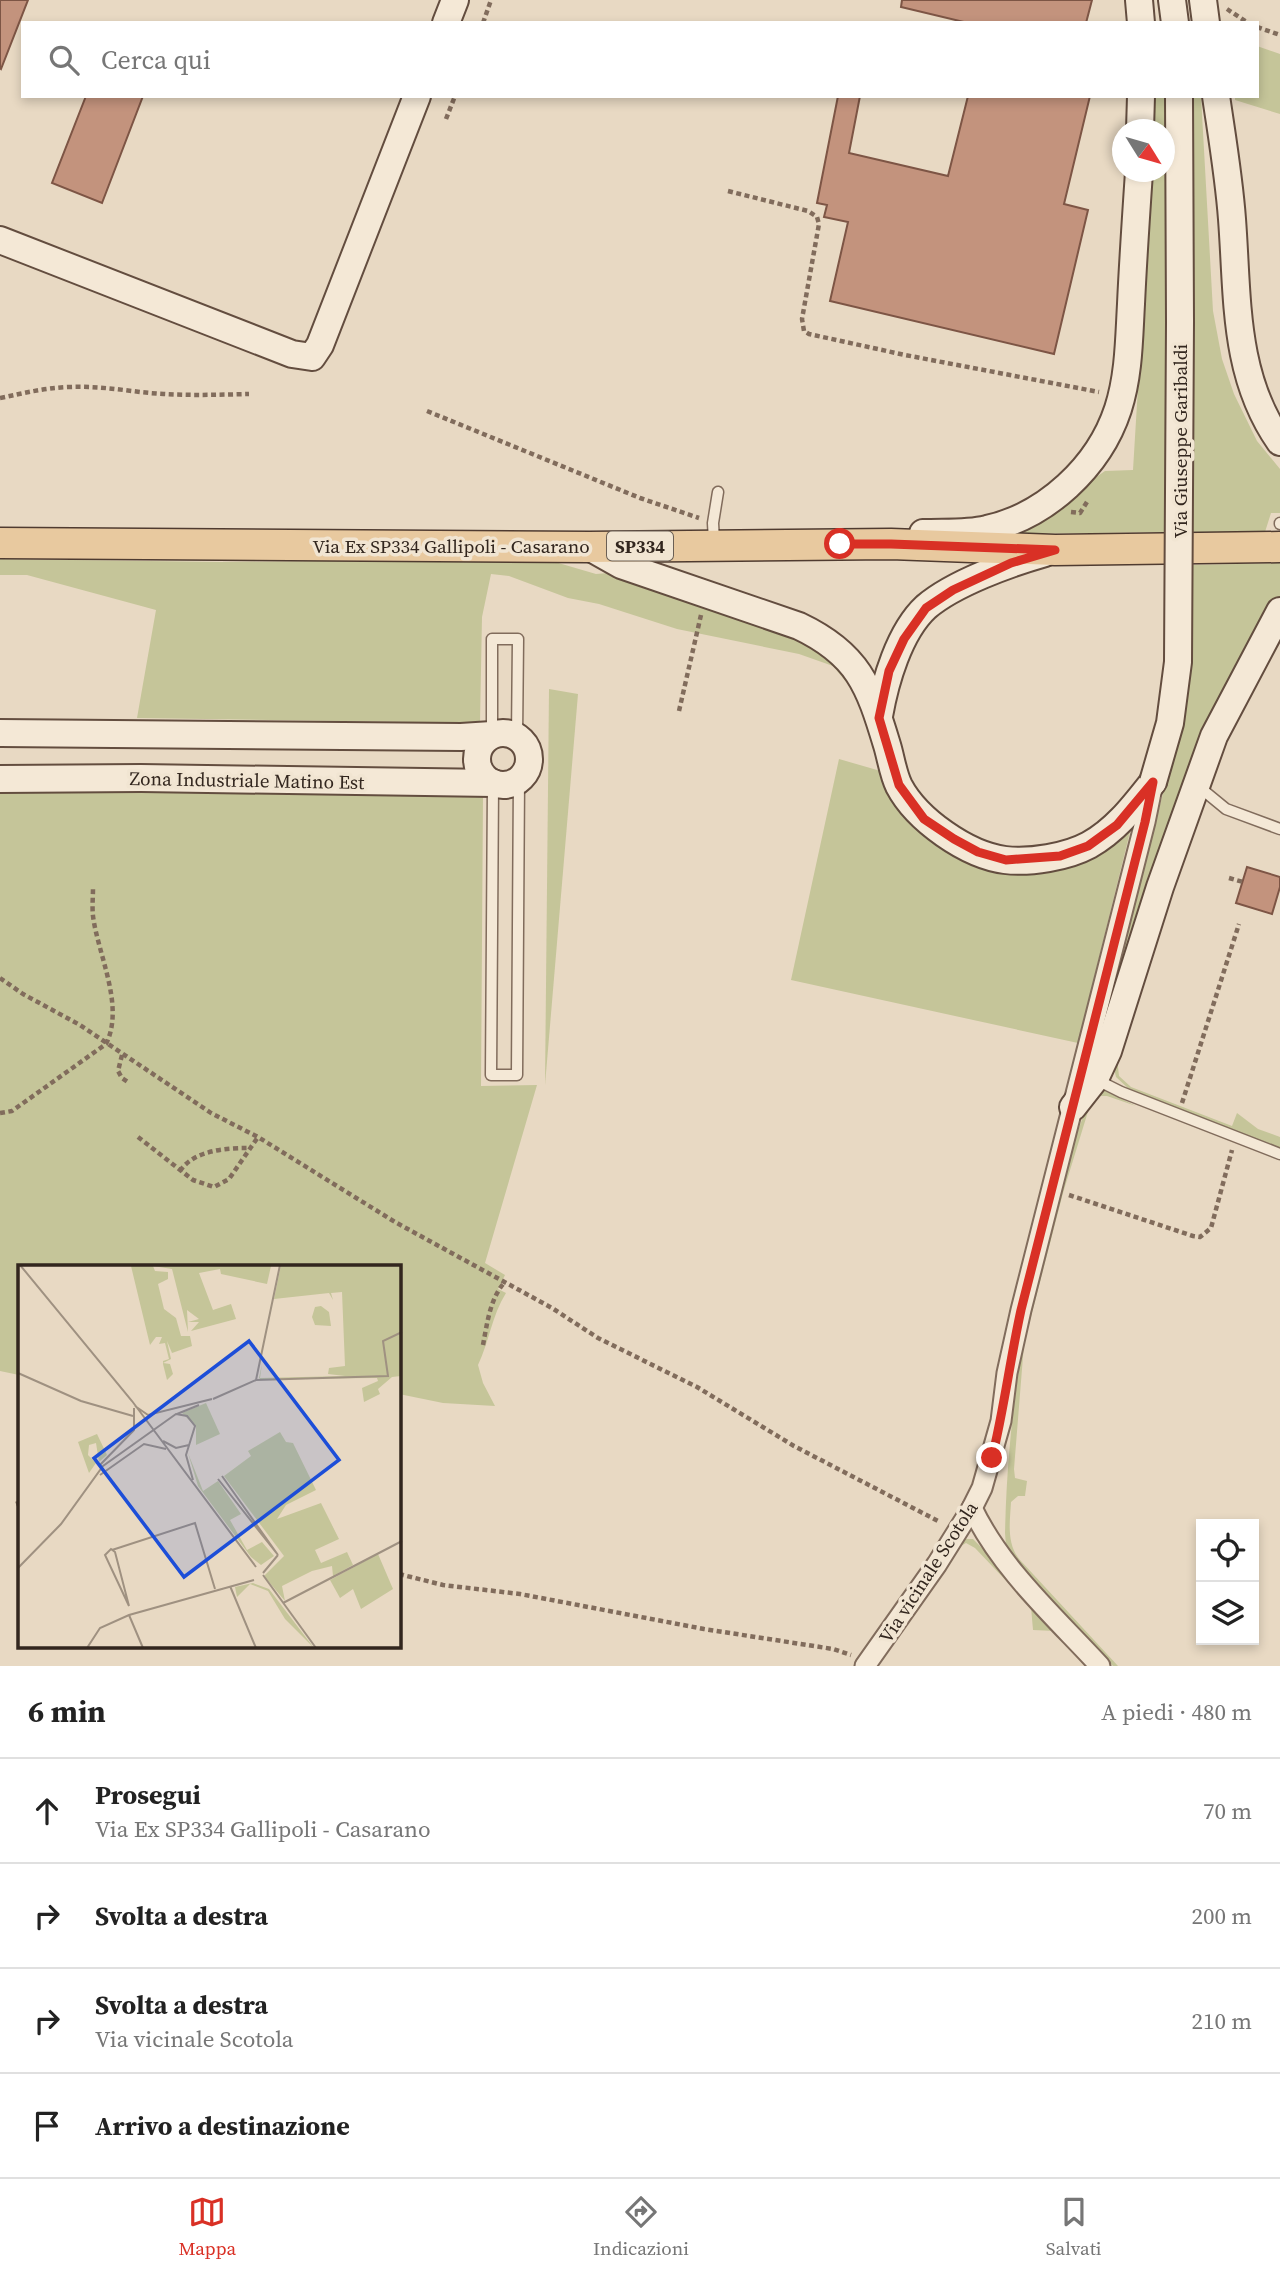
<!DOCTYPE html>
<html lang="it">
<head>
<meta charset="utf-8">
<style>
	body { margin:0; font-family:"Source Serif 4",serif; background:#f2f2f2; color:#222 }
	.controls { position:absolute; right:21px; bottom:21px; display:grid; overflow:hidden; border-radius:0px; box-shadow:0 4px 10px #0003 }
	.controls button { width:63px; height:63px; display:grid; place-items:center; padding:0; border:0; border-bottom:2px solid #e0e0e0; background:#fff; color:#222; font:35px sans-serif }
	.compass { position:absolute; left:1112px; top:119px; width:63px; height:63px; border-radius:50%; background:#fff; box-shadow:0 4px 10px #0003; rotate:127deg }
	.stop { position:absolute; width:21px; height:21px; margin:-16px; border:5px solid #d93025; border-radius:50%; background:#fff }
	.stop.end { background:#d93025; border-color:#fff; box-shadow:0 2px 7px #0008 }
	.list { margin:0; padding:0; list-style:none }
	h2 { display:flex; justify-content:space-between; align-items:center; height:91px; margin:0; padding:0 28px; font-size:30px }
	h2 small { font-size:23px; font-weight:400; color:#767676 }
	.list li { display:grid; grid-template-columns:46px 1fr auto; gap:21px; align-items:center; box-sizing:border-box; height:105px; padding:0 28px; border-top:2px solid #e0e0e0 }
	.list b { display:block; font-size:26px; white-space:nowrap }
	.list p { margin:0; font-size:23px; white-space:nowrap; color:#767676 }
	.list em { font-size:23px; font-style:normal; color:#767676 }
	.icon { flex:none; width:38px; height:38px; fill:none; stroke:currentColor; stroke-width:2; stroke-linecap:round; stroke-linejoin:round }
	.map { position:relative; flex:none; width:1280px; height:1666px; overflow:hidden }
	.search { position:absolute; background:#fff; box-shadow:0 4px 10px #0003; left:21px; right:21px; top:21px; height:77px; display:flex; align-items:center; gap:18px; box-sizing:border-box; padding:0 24px; border-radius:0px; color:#767676; font-size:26px }
	.sheet { height:511px; background:#fff }
	nav { display:flex; justify-content:space-around; align-items:center; box-sizing:border-box; height:98px; border-top:2px solid #e0e0e0; background:#fff; font-size:19px; color:#767676 }
	nav a { display:grid; justify-items:center; gap:4px }
	nav .on { color:#d93025 }
	.map>svg:first-child { display:block }
	.green { fill:#c5c599 }
	.building { fill:#c3937d; stroke:#7d5545; stroke-width:2 }
	.lines { fill:none; stroke-linecap:round; stroke-linejoin:round }
	.lane-casing { stroke:#816c5c; stroke-width:13 }
	.street-casing { stroke:#816c5c; stroke-width:23 }
	.secondary-casing { stroke:#634d3f; stroke-width:30 }
	.primary-casing { stroke:#4f3b30; stroke-width:33 }
	.path { stroke:#816c5c; stroke-width:4.5; stroke-dasharray:5 3.5; stroke-linecap:butt }
	.lane { stroke:#f4e8d6; stroke-width:10 }
	.street { stroke:#f4e8d6; stroke-width:19 }
	.secondary { stroke:#f4e8d6; stroke-width:26 }
	.primary { stroke:#e8c99f; stroke-width:30 }
	.secondary-bridge-casing { stroke:#634d3f; stroke-width:30; stroke-linecap:butt }
	.secondary-bridge { stroke:#f4e8d6; stroke-width:26 }
	.route { stroke:#d93025; stroke-width:9 }
	.labels { text-anchor:middle; dominant-baseline:central; stroke-width:7; stroke-linejoin:round; paint-order:stroke }
	.shield { fill:#f1e5d2; stroke:#6b5f54; stroke-width:2 }
	.shield-label { font-size:18px; font-weight:bold; fill:#32261e }
	.street-label { font-size:19px; fill:#32261e; stroke:#f1e5d2 }
	.inset-road { fill:none; stroke:#9f9181; stroke-width:2 }
	.view { fill:#1d4ed8; fill-opacity:0.15; stroke:#1d4ed8; stroke-width:3.5 }
	.inset-edge { fill:none; stroke:#32261e; stroke-width:3.5 }
</style>
</head>
<body>
<div class="map">
<svg width="1280" height="1666" viewBox="0 0 1280 1666">
	<rect width="100%" height="100%" fill="#e8d9c3"/>
	<g class="green">
		<path d="M1257,46L1280,54V114L1235,100V96H1257Z"/>
		<path d="M1155,96H1167L1170,532L1012,534L1105,471L1133,470L1151,172H1164V130L1154,129Z"/>
		<path d="M1189,96H1201L1213,311L1222,359L1234,394L1257,441L1280,469V513H1271L1265,532H1193Z"/>
		<path d="M0,559L221,562L493,559L555,562L596,574L621,572L722,609L831,653L866,706L833,666L799,654L677,629L599,604L568,598L509,576L491,574L482,617L480,723L137,718L156,610L27,575H0Z"/>
		<path d="M1280,563V596L1239,670L1092,1066L1179,732L1190,649L1193,565Z"/>
		<path d="M549,689L578,694L545,1085Z"/>
		<path d="M839,759L884,772L910,817L1054,869L1082,864L1097,856L1131,828L1078,1043L791,980Z"/>
		<path d="M0,792L483,795L481,1086L537,1085L485,1263L505,1275L498,1289L506,1293C492,1315 489,1342 478,1365L483,1383L495,1406L443,1403L399,1394V1267H19V1375L0,1371Z"/>
		<path d="M1117,1058L1119,1076L1131,1087L1232,1126L1237,1113L1258,1129L1280,1137V1148L1130,1090L1116,1077L1113,1064Z"/>
		<path d="M1101,1089L1136,1106L1107,1096H1095L1090,1105L1063,1193L1024,1344L1014,1469L1015,1478L1027,1481L1025,1496H1018L1011,1502C1010,1522 1006,1543 1020,1560L1118,1666H1113L1014,1559L1006,1546L1005,1533C1008,1404 1028,1283 1069,1161C1077,1136 1082,1108 1101,1089Z"/>
		<path d="M966,1539H973L983,1549L1055,1631L1033,1630L1031,1607L975,1548L966,1543L961,1546L878,1666H873L962,1541Z"/>
	</g>
	<g class="building">
		<path d="M0,0H28L1,69L0,68Z"/>
		<path d="M902,0H1092L1086,23H968L901,7Z"/>
		<path d="M86,96H143L102,203L52,183Z"/>
		<path d="M838,96H860L849,153L948,176L968,96H1090L1064,204L1088,210L1054,354L830,301L848,222L824,217L827,205L817,203Z"/>
		<path d="M1247,867L1280,877V887L1272,914L1236,903Z"/>
	</g>
	<g class="lines">
		<defs>
			<g id="lane">
				<path d="M1280,524V523"/>
				<path d="M714,541L713,523L718,492"/>
				<path d="M492,732V639H518L517,737"/>
				<path d="M493,784L491,1075H517L519,779"/>
				<path d="M1198,786L1226,809L1280,829"/>
				<path d="M1095,1079L1121,1092L1280,1154"/>
			</g>
			<g id="street">
				<path d="M972,1508C1001,1569 1055,1617 1100,1666"/>
				<path d="M865,1666L937,1564L972,1508L982,1488L1001,1421L1007,1373L1021,1310L1145,822L1153,783"/>
			</g>
			<g id="secondary">
				<path d="M1139,0L1141,23"/>
				<path d="M1172,0L1175,23"/>
				<path d="M1203,0L1206,23"/>
				<path d="M446,23L455,0"/>
				<path d="M1179,96L1180,322"/>
				<path d="M1216,96C1222,137 1229,178 1232,219C1238,298 1233,375 1280,442"/>
				<path d="M1140,130L1141,96"/>
				<path d="M0,240L292,354L312,357L320,345L417,96"/>
				<path d="M923,533C943,532 967,534 987,529C1046,516 1099,467 1118,409C1129,375 1129,339 1131,304C1133,260 1136,216 1139,172"/>
				<path d="M589,547L621,565L799,626C858,654 869,685 887,745C891,758 893,774 899,786C917,820 967,855 1005,860C1030,863 1067,857 1089,845C1116,830 1134,806 1153,782"/>
				<path d="M879,716C885,682 899,632 926,607C954,583 1010,563 1045,553"/>
				<path d="M0,733L461,737L492,735"/>
				<circle cx="503" cy="759" r="26"/>
				<path d="M0,779L141,778L493,783"/>
				<path d="M1073,1107L1095,1079L1108,1051L1160,887L1214,736L1280,611"/>
			</g>
			<path id="primary" d="M0,543L589,547L891,544L1055,550L1280,547"/>
		</defs>
		<use href="#lane" class="lane-casing"/>
		<use href="#street" class="street-casing"/>
		<use href="#secondary" class="secondary-casing"/>
		<use href="#primary" class="primary-casing"/>
		<g class="path">
			<path d="M1227,9L1248,23"/>
			<path d="M483,23L491,0"/>
			<path d="M1257,27L1280,35"/>
			<path d="M446,119L455,96"/>
			<path d="M728,191L808,211L817,217L819,224L802,319L804,331L809,334L905,355L1099,392"/>
			<path d="M0,398C25,393 43,388 69,387C93,386 116,389 140,392C176,396 212,395 249,394"/>
			<path d="M427,411L640,498L699,518"/>
			<path d="M1071,512L1080,513L1087,502"/>
			<path d="M679,711L701,615"/>
			<path d="M1229,878L1243,882"/>
			<path d="M0,978L23,994L80,1025L211,1113L258,1137L395,1222L552,1308L598,1338L697,1387L794,1446L940,1522"/>
			<path d="M122,1055L118,1071L122,1078L128,1082"/>
			<path d="M1182,1103L1239,924"/>
			<path d="M0,1113L12,1111L106,1044C125,1006 98,955 93,916C92,907 93,897 93,888"/>
			<path d="M138,1137L193,1180L214,1187L229,1179L258,1137"/>
			<path d="M180,1171C194,1150 226,1148 249,1148"/>
			<path d="M1069,1195L1193,1236L1200,1237L1211,1228L1232,1150"/>
			<path d="M483,1345C487,1324 490,1299 504,1283"/>
			<path d="M16,1504L19,1503"/>
			<path d="M399,1574L443,1585L520,1594L704,1629L833,1649L851,1655"/>
		</g>
		<use href="#lane" class="lane"/>
		<use href="#street" class="street"/>
		<use href="#secondary" class="secondary"/>
		<use href="#primary" class="primary"/>
		<defs>
			<path id="secondary-bridge" d="M1153,782L1170,723L1178,662L1180,322"/>
		</defs>
		<use href="#secondary-bridge" class="secondary-bridge-casing"/>
		<use href="#secondary-bridge" class="secondary-bridge"/>
	</g>
	<g class="lines">
		<path class="route" d="M840,544H891L1055,550L1011,563L953,590L926,608L904,639L889,671L879,718L899,785L924,819L954,839L978,852L1006,860L1060,856L1088,846L1117,825L1153,782L1145,822L1021,1310C1010,1360 1004,1409 992,1458"/>
	</g>
	<g class="labels">
		<rect class="shield" x="607" y="531.5" width="66" height="29" rx="5"/>
		<g class="shield-label">
			<text x="640" y="546">SP334</text>
		</g>
		<g class="street-label">
			<text transform="translate(1180 441) rotate(-90)">Via Giuseppe Garibaldi</text>
			<text x="451" y="546">Via Ex SP334 Gallipoli - Casarano</text>
			<text transform="translate(247 780) rotate(1)">Zona Industriale Matino Est</text>
			<text transform="translate(928 1572) rotate(-57)">Via vicinale Scotola</text>
		</g>
	</g>
	<g transform="translate(18 1265)">
		<rect width="383" height="383" fill="#e8d9c3"/>
		<path d="M263,0H383V111L374,112L360,124L362,129L346,137L344,123L360,116L359,113L242,114L241,113L244,99L242,113L327,111L310,109L311,103L327,101L324,27L313,28L315,35L311,28L256,34ZM113,1L250,0L253,1L249,19L203,9L202,4L181,8L195,45L213,39L218,54L173,66L181,57H170L181,54L169,45L170,67L154,4L135,1L137,6L150,7V14L140,19L146,44L158,53L163,71H172L174,81L154,88L149,76L153,94L145,98L152,99L155,109L149,115L145,99V96L151,94L147,78L141,79L144,72H138L132,80ZM303,41L311,47L313,61L297,60L294,52L297,42ZM188,138L202,169L178,180V162L164,148ZM262,167L268,177L275,178L298,225L268,240L259,254L303,238L321,274L297,285L303,298L329,287L335,300L315,311L314,301L294,306L264,321L267,336L246,311L266,291L206,211L233,191L230,186ZM79,169L89,190L81,197L78,178L71,180L70,190L78,198L71,208L60,177ZM170,188L185,226L200,216L223,249L212,255L229,285L244,277L256,291L243,300L233,292L180,221ZM360,289L375,324L343,344L335,324L322,333L312,315ZM235,318L251,324L296,383L267,354L250,326L232,319L219,332L217,322Z" fill="#c5c599"/>
		<path class="inset-road" d="M2,0L114,136L238,302M0,108L63,136L115,151M238,115L262,0M195,134L238,115L370,111L365,76L384,67M117,141L130,150L194,134M159,149L181,140M145,176L158,183L171,180M81,201L116,165V143M82,210L126,179L148,184M200,214L260,290L204,211M93,284L97,287L111,341L87,290ZM94,285L177,258L197,324M0,303L43,259L85,201L158,149L169,151L177,161L168,190L175,215M245,308L260,290M245,310L298,383M212,321L238,383M265,338L384,276M111,350L125,383M69,383L82,363L111,350L236,315"/>
		<path class="view" d="M231,76L321,195L166,312L76,193Z"/>
		<rect width="383" height="383" class="inset-edge"/>
	</g>
</svg>
<div class="controls">
<button><svg class="icon" aria-label="locate" viewBox="0 0 24 24"><circle cx="12" cy="12" r="6"/><path d="M12 2v4M12 18v4M2 12h4M18 12h4"/></svg></button>
<button><svg class="icon" aria-label="layers" viewBox="0 0 24 24"><path d="M12 4l9 5-9 5-9-5zM3 14l9 5 9-5"/></svg></button>
</div>
<svg class="compass" viewBox="-18 -18 36 36"><path d="M0-13l5 13h-10z" fill="#e53935"/><path d="M0 13l5-13h-10z" fill="#767676"/></svg>
<div class="stop" style="left:840px;top:544px"></div>
<div class="stop end" style="left:992px;top:1458px"></div>
<div class="search"><svg class="icon" aria-label="search" viewBox="0 0 24 24"><circle cx="10" cy="10" r="6"/><path d="M15 15l6 6"/></svg>Cerca qui</div>
</div>
<section class="sheet">
<h2>6 min<small>A piedi · 480 m</small></h2>
<ul class="list">
<li><svg class="icon" aria-label="ahead" viewBox="0 0 24 24"><path d="M12 20V5M6 11l6-6 6 6"/></svg><div><b>Prosegui</b><p>Via Ex SP334 Gallipoli - Casarano</p></div><em>70 m</em></li>
<li><svg class="icon" aria-label="right" viewBox="0 0 24 24"><path d="M7 20v-9h11M14 6l5 5-5 5"/></svg><div><b>Svolta a destra</b></div><em>200 m</em></li>
<li><svg class="icon" aria-label="right" viewBox="0 0 24 24"><path d="M7 20v-9h11M14 6l5 5-5 5"/></svg><div><b>Svolta a destra</b><p>Via vicinale Scotola</p></div><em>210 m</em></li>
<li><svg class="icon" aria-label="arrive" viewBox="0 0 24 24"><path d="M6 21V4h12l-3 4 3 4H6"/></svg><div><b>Arrivo a destinazione</b></div></li>
</ul>
</section>
<nav>
<a class="on"><svg class="icon" aria-label="map" viewBox="0 0 24 24"><path d="M3 6l6-2 6 2 6-2v14l-6 2-6-2-6 2zM9 4v14M15 6v14"/></svg>Mappa</a>
<a><svg class="icon" aria-label="directions" viewBox="0 0 24 24"><path d="M12 3l9 9-9 9-9-9zM9 14v-3h6M13 9l2 2-2 2"/></svg>Indicazioni</a>
<a><svg class="icon" aria-label="saved" viewBox="0 0 24 24"><path d="M7 4h10v16l-5-4-5 4z"/></svg>Salvati</a>
</nav>
</body>
</html>
